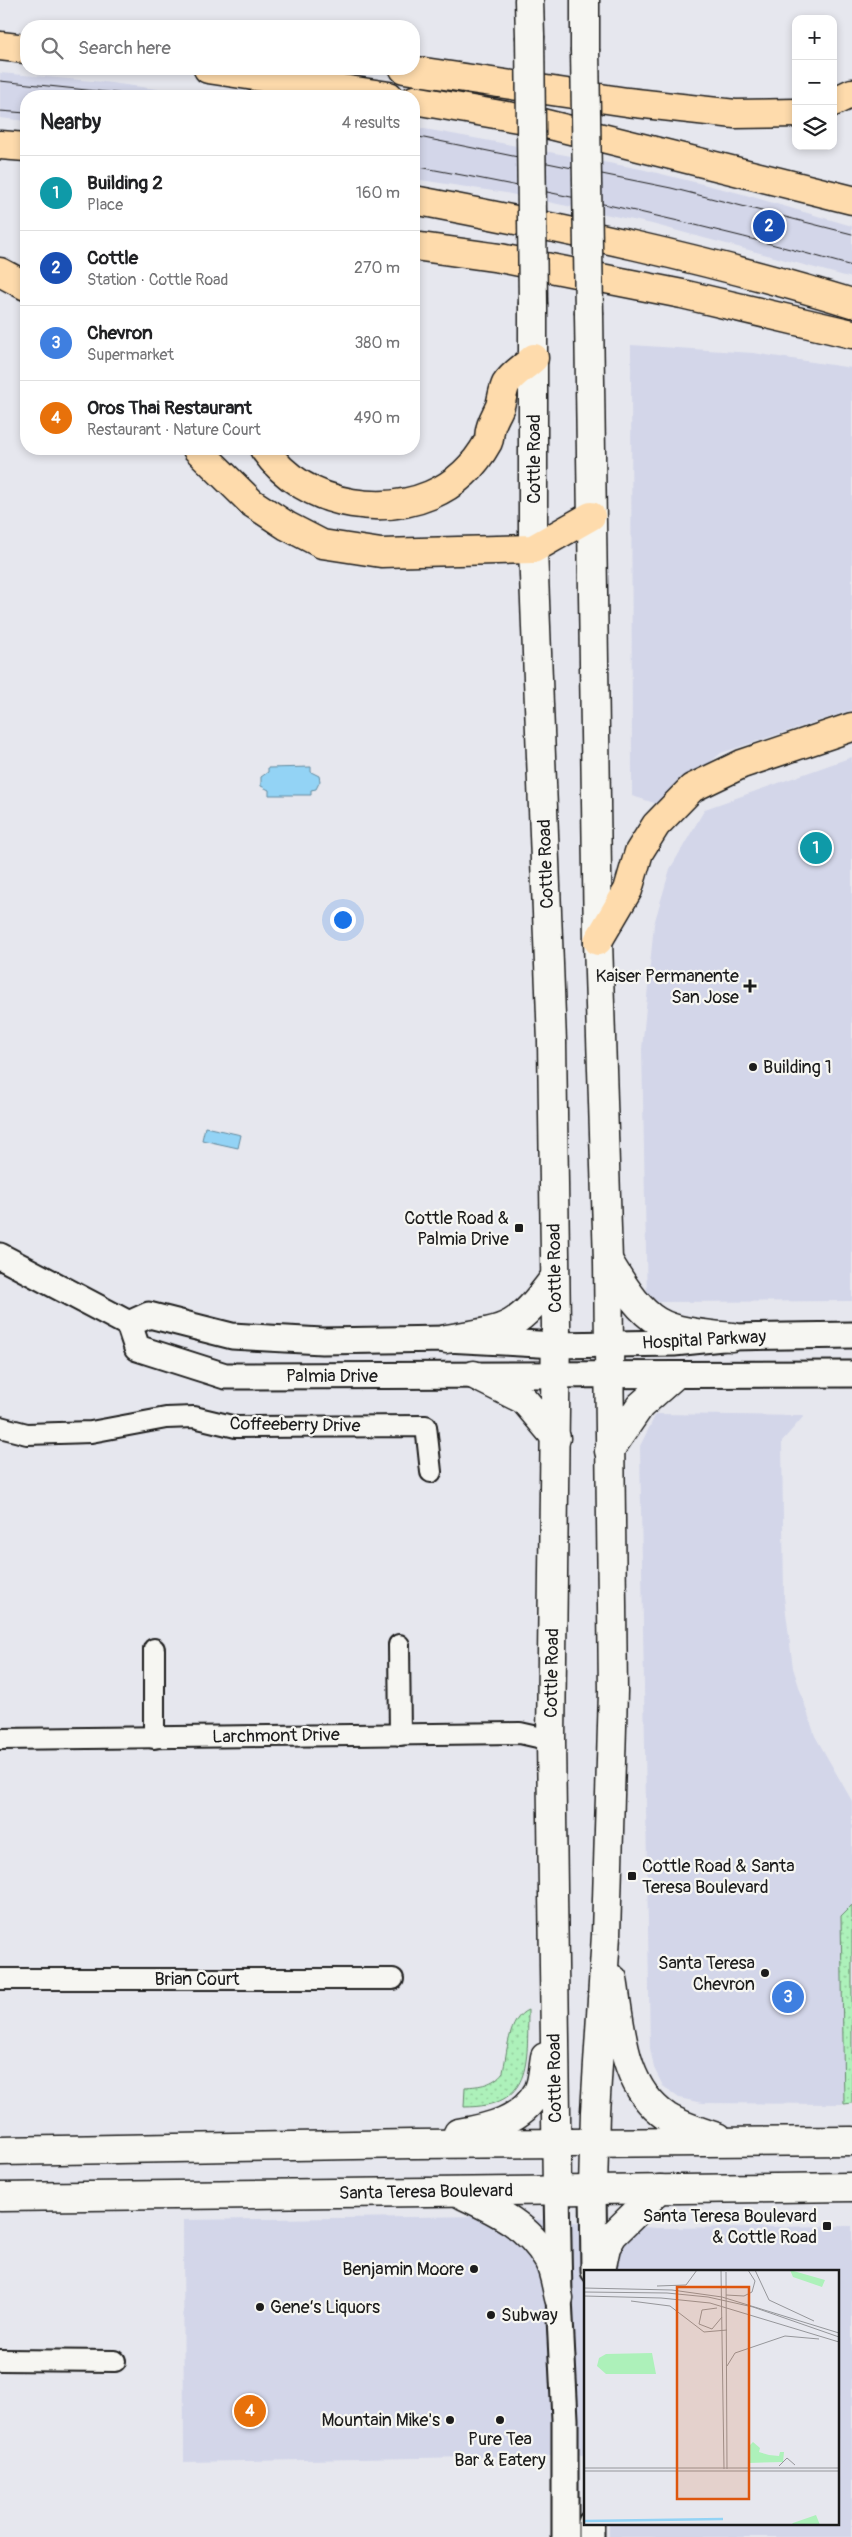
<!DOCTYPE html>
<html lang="en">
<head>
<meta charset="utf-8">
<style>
	body { margin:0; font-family:Pangolin,sans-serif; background:#f2f2f2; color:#202124 }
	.controls { position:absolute; right:15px; top:15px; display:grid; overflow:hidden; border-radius:10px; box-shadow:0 2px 8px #0003 }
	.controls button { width:45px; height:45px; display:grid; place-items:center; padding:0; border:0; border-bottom:1px solid #e0e0e0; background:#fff; color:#202124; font:25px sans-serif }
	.you { position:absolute; left:342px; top:919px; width:18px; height:18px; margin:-12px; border:4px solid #fff; border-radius:50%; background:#1a73e8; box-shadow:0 0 0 8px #1a73e833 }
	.badge { display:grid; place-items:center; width:32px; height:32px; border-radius:50%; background:#d93025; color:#fff; font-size:16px; font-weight:700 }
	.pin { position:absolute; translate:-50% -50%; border:2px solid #fff; box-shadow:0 1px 5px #0006 }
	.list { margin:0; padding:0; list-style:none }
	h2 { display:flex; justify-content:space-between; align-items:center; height:65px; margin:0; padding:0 20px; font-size:21px }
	h2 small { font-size:16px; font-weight:400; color:#757577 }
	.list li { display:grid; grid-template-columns:32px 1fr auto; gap:15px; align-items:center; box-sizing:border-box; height:75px; padding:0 20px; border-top:1px solid #e0e0e0 }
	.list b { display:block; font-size:19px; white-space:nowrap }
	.list p { margin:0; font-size:16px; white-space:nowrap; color:#757577 }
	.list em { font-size:16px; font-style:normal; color:#757577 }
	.icon { flex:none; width:28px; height:28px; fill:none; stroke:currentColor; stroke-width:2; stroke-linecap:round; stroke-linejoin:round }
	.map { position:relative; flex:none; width:852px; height:2537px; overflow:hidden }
	.search { position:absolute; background:#fff; box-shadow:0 2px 8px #0003; left:20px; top:20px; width:400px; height:55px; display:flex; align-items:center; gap:12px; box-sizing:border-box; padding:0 18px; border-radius:20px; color:#757577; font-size:19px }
	.panel { position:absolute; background:#fff; box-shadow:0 2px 8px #0003; left:20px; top:90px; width:400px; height:365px; border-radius:20px }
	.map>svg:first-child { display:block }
	.built { fill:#d3d6e9 }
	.grass { fill:url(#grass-dots); stroke:#64866b }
	.water { fill:#93d3f5; stroke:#638a9e }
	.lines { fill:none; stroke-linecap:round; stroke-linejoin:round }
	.minor-casing { stroke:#1c1c1c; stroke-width:24 }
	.tertiary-casing { stroke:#1c1c1c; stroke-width:29 }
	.secondary-casing { stroke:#1c1c1c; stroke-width:31 }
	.motorway-casing { stroke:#1c1c1c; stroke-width:31 }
	.minor { stroke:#f6f6f2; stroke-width:20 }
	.tertiary { stroke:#f6f6f2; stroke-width:25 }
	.secondary { stroke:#f6f6f2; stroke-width:28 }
	.motorway { stroke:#fedbac; stroke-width:28 }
	.tram { stroke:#1c1c1c; stroke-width:1 }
	.secondary-bridge-casing { stroke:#1c1c1c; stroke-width:31; stroke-linecap:butt }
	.secondary-bridge { stroke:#f6f6f2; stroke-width:28 }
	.poi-dot { fill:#1c1c1c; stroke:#f6f6f2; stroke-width:2 }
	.labels { text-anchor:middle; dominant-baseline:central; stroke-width:4.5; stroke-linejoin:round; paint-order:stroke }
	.street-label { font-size:18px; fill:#1c1c1c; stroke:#f6f6f2 }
	.poi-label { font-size:18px; fill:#1c1c1c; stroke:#f6f6f2; text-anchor:end }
	.inset-river { fill:none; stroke:#93d3f5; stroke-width:2.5 }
	.inset-road { fill:none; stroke:#95969a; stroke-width:1 }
	.view { fill:#de560d; fill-opacity:0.15; stroke:#de560d; stroke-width:2.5 }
	.inset-edge { fill:none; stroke:#1c1c1c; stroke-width:2.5 }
</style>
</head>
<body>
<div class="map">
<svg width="852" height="2537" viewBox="0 0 852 2537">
	<defs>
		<pattern id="grass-dots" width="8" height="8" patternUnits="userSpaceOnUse" patternTransform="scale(1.25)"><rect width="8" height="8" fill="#adf1ba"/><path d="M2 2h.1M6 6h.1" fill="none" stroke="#94ce9f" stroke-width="1.8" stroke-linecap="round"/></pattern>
	</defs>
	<rect width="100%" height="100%" fill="#e6e7ee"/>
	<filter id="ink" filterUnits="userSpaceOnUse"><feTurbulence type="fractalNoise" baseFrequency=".02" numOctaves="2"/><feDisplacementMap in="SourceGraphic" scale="10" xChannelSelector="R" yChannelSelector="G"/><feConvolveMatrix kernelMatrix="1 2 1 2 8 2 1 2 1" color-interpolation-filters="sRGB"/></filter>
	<g filter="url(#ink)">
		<g class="built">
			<path d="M0,73L103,82L210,96H26V121L0,118Z"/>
			<path d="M414,127L641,169L739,193L852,226V278L652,224L506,193L414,179Z"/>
			<path d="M631,345L753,353L852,368V710L721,753L661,805L632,796Z"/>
			<path d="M852,757V1301L647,1302L642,1049L654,924L670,869L705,809Z"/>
			<path d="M656,1414L804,1416L782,1441L784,1597L793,1668L815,1736L852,1801V1905L841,1916L844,2104L702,2103L679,2098L663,2086L654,2068L650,2048L640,1446Z"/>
			<path d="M487,2216L657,2228L852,2226V2537H609V2523H838V2271H586V2455L184,2462L183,2220Z"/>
		</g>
		<g class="grass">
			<path d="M852,1905V2103L844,2104L841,1916Z"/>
			<path d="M528,2010C527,2063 533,2107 464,2107L465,2087C480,2086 493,2085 503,2072C507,2054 508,2018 528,2010Z"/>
		</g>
		<g class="water">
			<path d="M311,767V772L319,776L320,781L316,789L311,790V795H269V790L261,786V777L268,772V768Z"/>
			<path d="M205,1127L241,1135L238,1148L202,1140Z"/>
		</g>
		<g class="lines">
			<defs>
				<g id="minor">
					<path d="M0,1427L27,1434L91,1432L166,1418L194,1417L236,1427L426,1426L431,1472"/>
					<path d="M399,1645L400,1735"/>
					<path d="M154,1649V1738"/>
					<path d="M0,1739L520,1733L551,1740"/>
					<path d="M0,1979H393"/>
					<path d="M0,2360L115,2361"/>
				</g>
				<g id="tertiary">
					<path d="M0,1256L129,1324L137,1348L225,1376L852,1374"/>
					<path d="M129,1324L149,1315L232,1336L322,1341L446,1339L556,1345L674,1343L732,1337L852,1335"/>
					<path d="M593,2189L594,2271"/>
					<path d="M557,2190L559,2298L565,2419V2537"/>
					<path d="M591,2537V2523"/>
				</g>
				<g id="secondary">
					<path d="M529,0L530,36"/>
					<path d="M585,0V49"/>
					<path d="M533,305V549L552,1042L556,1325L551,1740L557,2190"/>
					<path d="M589,314L598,941L608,1261L613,1691L606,1935L595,2112L593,2189"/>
					<path d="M609,1262C648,1327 658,1330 732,1337"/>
					<path d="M446,1339C509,1329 516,1330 555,1277"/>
					<path d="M474,1375L524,1400L556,1438"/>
					<path d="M609,1451L640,1406L674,1376"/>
					<path d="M613,1979C621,2028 622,2087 667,2117C682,2126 701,2132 717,2137"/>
					<path d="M458,2133C488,2128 522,2121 538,2091C543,2082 543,2067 545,2057"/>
					<path d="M0,2151L414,2144L852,2141"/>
					<path d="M463,2195C497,2211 529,2226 548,2260C554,2270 556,2286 559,2298"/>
					<path d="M0,2197L852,2187"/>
					<path d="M601,2271L606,2247L613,2235L660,2189"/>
				</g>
				<g id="motorway">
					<path d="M0,46L26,49"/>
					<path d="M208,69L389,96"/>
					<path d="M404,69L627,102L735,114L796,113"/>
					<path d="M414,100L530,120L852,200"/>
					<path d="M833,102L852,93"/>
					<path d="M0,145L26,147"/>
					<path d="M414,200C561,228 709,259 852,303"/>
					<path d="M414,246L500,258L682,294L852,334"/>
					<path d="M0,272L26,286"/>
					<path d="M197,449L252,503L287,526L322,544L381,553L533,549L591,516"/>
					<path d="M264,449C285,479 316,497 352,503C408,512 460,493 488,442C490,438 489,434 490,431C491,422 497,414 500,406C502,399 503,390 506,384C512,374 526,366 534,358"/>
					<path d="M598,941L628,890L639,852L656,825L692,788L742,764L852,727"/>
				</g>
			</defs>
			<use href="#minor" class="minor-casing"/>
			<use href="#tertiary" class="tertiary-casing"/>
			<use href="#secondary" class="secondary-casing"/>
			<use href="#motorway" class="motorway-casing"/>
			<use href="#minor" class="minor"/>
			<use href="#tertiary" class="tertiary"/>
			<use href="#secondary" class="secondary"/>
			<use href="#motorway" class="motorway"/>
			<g class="tram">
				<path d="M0,81L144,96"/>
				<path d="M0,111L26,113"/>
				<path d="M414,136L671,188L852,234"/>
				<path d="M414,166C561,193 708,225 852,266"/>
			</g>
			<defs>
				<g id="secondary-bridge">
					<path d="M530,36L533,305"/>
					<path d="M585,49L589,314"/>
				</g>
			</defs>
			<use href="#secondary-bridge" class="secondary-bridge-casing"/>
			<use href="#secondary-bridge" class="secondary-bridge"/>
		</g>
	</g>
	<g class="poi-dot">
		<path d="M747.5 978.5h5v5h5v5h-5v5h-5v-5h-5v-5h5z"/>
		<circle cx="753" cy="1067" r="5"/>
		<rect x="514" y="1223" width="10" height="10" rx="2.5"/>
		<rect x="627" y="1871" width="10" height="10" rx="2.5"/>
		<circle cx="765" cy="1973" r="5"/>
		<rect x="822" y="2221" width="10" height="10" rx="2.5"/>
		<circle cx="474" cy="2269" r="5"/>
		<circle cx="260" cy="2307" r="5"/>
		<circle cx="491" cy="2315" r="5"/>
		<circle cx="450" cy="2420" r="5"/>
		<circle cx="500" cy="2420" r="5"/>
	</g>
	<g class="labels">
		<g class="street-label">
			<text transform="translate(534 459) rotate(-90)">Cottle Road</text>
			<text transform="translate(546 864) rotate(-92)">Cottle Road</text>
			<text transform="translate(555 1268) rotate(-91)">Cottle Road</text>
			<text transform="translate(704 1340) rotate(-3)">Hospital Parkway</text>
			<text x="332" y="1376">Palmia Drive</text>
			<text transform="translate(295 1425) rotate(1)">Coffeeberry Drive</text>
			<text transform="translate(552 1673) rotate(-89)">Cottle Road</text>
			<text transform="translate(276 1736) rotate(-1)">Larchmont Drive</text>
			<text x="197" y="1979">Brian Court</text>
			<text transform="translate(555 2078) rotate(-91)">Cottle Road</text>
			<text transform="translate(426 2192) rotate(-1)">Santa Teresa Boulevard</text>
		</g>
		<g class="poi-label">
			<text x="739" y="976">Kaiser Permanente<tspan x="739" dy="21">San Jose</tspan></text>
			<text x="763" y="1067" text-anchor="start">Building 1</text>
			<text x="509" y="1218">Cottle Road &amp;<tspan x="509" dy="21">Palmia Drive</tspan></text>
			<text x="642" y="1866" text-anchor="start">Cottle Road &amp; Santa<tspan x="642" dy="21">Teresa Boulevard</tspan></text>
			<text x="755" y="1963">Santa Teresa<tspan x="755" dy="21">Chevron</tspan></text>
			<text x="817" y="2216">Santa Teresa Boulevard<tspan x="817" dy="21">&amp; Cottle Road</tspan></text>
			<text x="464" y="2269">Benjamin Moore</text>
			<text x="270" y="2307" text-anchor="start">Gene’s Liquors</text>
			<text x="501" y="2315" text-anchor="start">Subway</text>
			<text x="440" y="2420">Mountain Mike's</text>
			<text x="500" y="2439" text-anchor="middle">Pure Tea<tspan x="500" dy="21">Bar &amp; Eatery</tspan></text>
		</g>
	</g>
	<g transform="translate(584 2270)">
		<rect width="255" height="255" fill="#e6e7ee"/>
		<path d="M206,0L241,10L238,17L209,7ZM68,83L72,104H22L13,96L15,88L22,84ZM169,172L176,178L175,182L185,185L195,186L196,182H200L199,192L164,193V177Z" fill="#adf1ba"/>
		<path d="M232,245L236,255H207L209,253Z" fill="#adf1ba"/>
		<path class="inset-river" d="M0,251L139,249"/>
		<path class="inset-road" d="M137,0L140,199M171,0L185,30L230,51M142,2L143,199M73,16L102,15L113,0M0,18L88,20L138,27L255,63M0,22L83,23L124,27L169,37L255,67M142,25L160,26L168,22L171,11L164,0M0,26L77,28L126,33L255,72M47,31L86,36L120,62L143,60M133,38L118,40L115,54L128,59L138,47M143,96L151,83L201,66L235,69M195,196L203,188L211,195M0,198H255M0,201H255"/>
		<path class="view" d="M93,17H165V229H93Z"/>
		<rect width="255" height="255" class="inset-edge"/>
	</g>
</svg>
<div class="controls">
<button>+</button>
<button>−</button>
<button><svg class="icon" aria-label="layers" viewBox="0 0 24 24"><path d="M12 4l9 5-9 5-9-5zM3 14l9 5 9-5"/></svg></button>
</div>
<div class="you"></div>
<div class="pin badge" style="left:816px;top:848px;background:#0f9aa8">1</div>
<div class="pin badge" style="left:769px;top:226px;background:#1a4fb4">2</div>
<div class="pin badge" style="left:788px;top:1997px;background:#3f7fe0">3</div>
<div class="pin badge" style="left:250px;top:2411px;background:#e8710a">4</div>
<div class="search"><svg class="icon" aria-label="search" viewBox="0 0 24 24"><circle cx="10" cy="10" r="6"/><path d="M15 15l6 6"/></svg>Search here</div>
<section class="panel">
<h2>Nearby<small>4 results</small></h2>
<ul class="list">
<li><span class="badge" style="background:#0f9aa8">1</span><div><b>Building 2</b><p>Place</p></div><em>160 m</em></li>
<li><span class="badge" style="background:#1a4fb4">2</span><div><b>Cottle</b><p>Station · Cottle Road</p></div><em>270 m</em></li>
<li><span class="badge" style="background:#3f7fe0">3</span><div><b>Chevron</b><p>Supermarket</p></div><em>380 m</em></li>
<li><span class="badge" style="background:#e8710a">4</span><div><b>Oros Thai Restaurant</b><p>Restaurant · Nature Court</p></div><em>490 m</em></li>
</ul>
</section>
</div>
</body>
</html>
